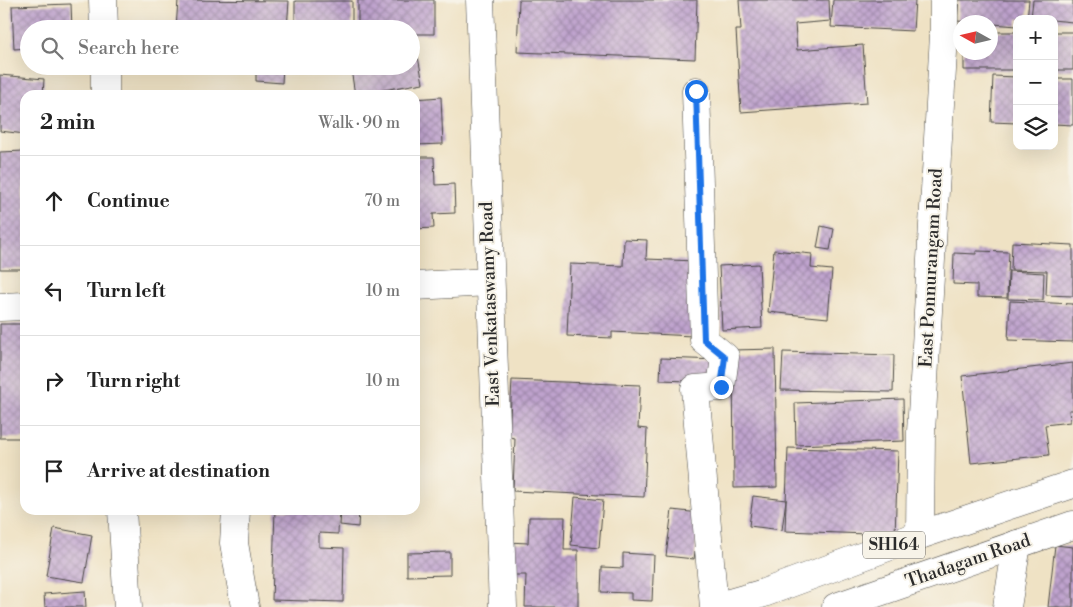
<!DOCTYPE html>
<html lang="en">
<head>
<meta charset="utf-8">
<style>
	body { margin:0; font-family:"Libre Bodoni",serif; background:#f6f6f6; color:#222 }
	.controls { position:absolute; right:15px; top:15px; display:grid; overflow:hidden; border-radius:10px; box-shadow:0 5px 20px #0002 }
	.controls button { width:45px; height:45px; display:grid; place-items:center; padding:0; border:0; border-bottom:1px solid #e0e0e0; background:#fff; color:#222; font:25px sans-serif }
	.compass { position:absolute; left:953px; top:15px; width:45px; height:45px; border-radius:50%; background:#fff; box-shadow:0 5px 20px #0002; rotate:278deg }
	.stop { position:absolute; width:15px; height:15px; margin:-11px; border:4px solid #1a73e8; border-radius:50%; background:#fff }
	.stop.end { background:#1a73e8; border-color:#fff; box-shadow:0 1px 5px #0008 }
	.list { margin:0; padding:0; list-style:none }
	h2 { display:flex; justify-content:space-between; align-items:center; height:65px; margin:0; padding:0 20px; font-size:21px }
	h2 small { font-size:16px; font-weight:400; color:#767676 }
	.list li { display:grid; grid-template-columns:32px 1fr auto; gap:15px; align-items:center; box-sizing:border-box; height:90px; padding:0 20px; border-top:1px solid #e0e0e0 }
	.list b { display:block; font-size:19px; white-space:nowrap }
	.list em { font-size:16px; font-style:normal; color:#767676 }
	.icon { flex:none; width:28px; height:28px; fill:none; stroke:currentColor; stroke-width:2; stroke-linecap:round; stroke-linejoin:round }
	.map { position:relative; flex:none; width:1073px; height:607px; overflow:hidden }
	.search { position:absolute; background:#fff; box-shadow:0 5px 20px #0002; left:20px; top:20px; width:400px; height:55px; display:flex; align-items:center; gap:12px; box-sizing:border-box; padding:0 18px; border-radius:28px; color:#767676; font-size:19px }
	.panel { position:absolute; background:#fff; box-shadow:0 5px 20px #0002; left:20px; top:90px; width:400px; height:425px; border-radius:15px }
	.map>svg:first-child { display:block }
	.building { fill:url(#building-cross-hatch) }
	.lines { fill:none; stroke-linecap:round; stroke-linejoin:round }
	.minor-casing { stroke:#484642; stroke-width:29 }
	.major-casing { stroke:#484642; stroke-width:29 }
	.minor { stroke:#fff; stroke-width:28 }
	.major { stroke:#fff; stroke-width:28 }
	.route { stroke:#1a73e8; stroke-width:6 }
	.labels { text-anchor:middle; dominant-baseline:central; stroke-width:4; stroke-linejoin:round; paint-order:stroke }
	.shield { fill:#f7f3e8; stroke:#686764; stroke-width:1 }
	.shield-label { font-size:16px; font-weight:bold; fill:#2b2b2b }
	.street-label { font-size:18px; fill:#2b2b2b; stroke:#f7f3e8 }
</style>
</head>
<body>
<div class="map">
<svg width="1073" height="607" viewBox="0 0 1073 607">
	<defs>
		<pattern id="building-cross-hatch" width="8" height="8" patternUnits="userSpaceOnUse" patternTransform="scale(1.25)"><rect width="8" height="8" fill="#bfa3ce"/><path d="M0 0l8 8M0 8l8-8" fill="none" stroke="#9b85a7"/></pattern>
	</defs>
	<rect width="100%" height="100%" fill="#f7f3e8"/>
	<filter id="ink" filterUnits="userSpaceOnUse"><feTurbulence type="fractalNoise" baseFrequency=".02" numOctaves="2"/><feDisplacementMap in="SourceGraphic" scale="10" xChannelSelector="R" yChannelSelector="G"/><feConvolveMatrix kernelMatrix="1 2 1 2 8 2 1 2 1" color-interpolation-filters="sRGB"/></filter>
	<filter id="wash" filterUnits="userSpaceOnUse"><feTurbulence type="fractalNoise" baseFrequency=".0096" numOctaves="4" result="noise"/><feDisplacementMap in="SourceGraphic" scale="20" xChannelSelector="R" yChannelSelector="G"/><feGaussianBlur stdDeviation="1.12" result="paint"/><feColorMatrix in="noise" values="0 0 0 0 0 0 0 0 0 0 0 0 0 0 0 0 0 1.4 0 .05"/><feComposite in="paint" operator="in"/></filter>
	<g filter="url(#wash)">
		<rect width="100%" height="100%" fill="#efe2c4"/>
		<g id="blocks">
			<g class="building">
				<path d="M178,0L289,1L287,29H176Z"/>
				<path d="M358,0H434V34H411V29H358Z"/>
				<path d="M519,0H697L695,59L517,52Z"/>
				<path d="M739,0H829L830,21L795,24L797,50L863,45L867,103L741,112L736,30H741Z"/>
				<path d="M833,0H915L913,31L831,27Z"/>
				<path d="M959,0H1029L1027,19H1017V26L957,21Z"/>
				<path d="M1033,0H1073V22L1031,18Z"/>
				<rect x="295" y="1" width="57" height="28"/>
				<path d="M71,4L72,29H29V48L14,49L12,6Z"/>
				<path d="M990,32H1017V70H964V52H990Z"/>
				<rect x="1054" y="32" width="19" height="38"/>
				<path d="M418,57L423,83L355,95L351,69L367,66H411V58Z"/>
				<path d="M189,66H283L282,83L256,81V72Z"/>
				<path d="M0,75L44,79L43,95H25V134L0,131Z"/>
				<path d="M993,76L1017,77V123L991,122Z"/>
				<path d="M1054,79H1073V125L1054,124Z"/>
				<path d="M441,97L443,144L415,145V99Z"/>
				<path d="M25,151V269H0V152Z"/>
				<path d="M415,157H434L435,185L454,184L455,213L433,214L434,228L415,229Z"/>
				<path d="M821,226L834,229L830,250L817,248Z"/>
				<path d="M624,239L647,240L646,259L696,261L693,336L612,332V338L567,336L570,264L623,266Z"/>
				<path d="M1012,242L1073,245V296L1046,295L1047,271L1011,270Z"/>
				<path d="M774,250L812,254L811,268L832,270L828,318L768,312Z"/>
				<path d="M976,251L1009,252L1007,298L977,297V285L953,284L954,253L976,254Z"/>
				<path d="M759,264L762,328L722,330L719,266Z"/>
				<path d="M1009,271L1044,273L1043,300L1008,299Z"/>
				<path d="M1010,301L1073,304V342L1008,340Z"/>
				<path d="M0,324H25L24,438H0Z"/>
				<path d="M775,349L777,487L734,488L733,350Z"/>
				<path d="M783,352L894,355L893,392L781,390Z"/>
				<path d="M661,358L719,360L718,382L660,380Z"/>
				<path d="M1073,363V410H1069L1070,422L1045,425L1049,455L971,463L962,376Z"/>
				<path d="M512,380L640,385L638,428L647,429L644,497L513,491L515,438L509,437Z"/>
				<path d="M903,399L904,441L796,445L795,403Z"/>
				<path d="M788,448L898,451L895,535L785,531Z"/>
				<path d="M753,496L786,500L782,530L749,526Z"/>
				<path d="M575,497L603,500L599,548L571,545Z"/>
				<path d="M275,510H339L338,534L319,533V547L344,548L343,602L272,600Z"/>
				<path d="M341,510H359L358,527L340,525Z"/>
				<path d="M672,510L700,513L694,559L666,556Z"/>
				<path d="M529,517H565L564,550H578V607H525L526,575H507V542L528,543Z"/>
				<path d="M54,528L92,535L84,582L46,576Z"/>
				<path d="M1055,545L1073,547V607H1048Z"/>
				<path d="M450,552V575L407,576V553Z"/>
				<path d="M623,553L654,555L652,601L631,600V593L601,592L602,567L623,568Z"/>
				<path d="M85,591L86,607H45L44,594Z"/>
			</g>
		</g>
	</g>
	<g filter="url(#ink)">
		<use href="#blocks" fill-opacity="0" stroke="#484642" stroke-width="1"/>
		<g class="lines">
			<defs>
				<g id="minor">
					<path d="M103,0L104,29"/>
					<path d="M480,0L503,607"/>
					<path d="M105,66V95"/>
					<path d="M696,91L704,340L725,357L721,387L695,389L714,607"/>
					<path d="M415,286L489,282"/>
					<path d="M0,307L25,306"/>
					<path d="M122,510L128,607"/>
					<path d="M236,510L234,543L245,607"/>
					<path d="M920,535L921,432L944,35V0"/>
					<path d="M1007,607L1017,544"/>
				</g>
				<g id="major">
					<path d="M716,607L761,594L920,535L1073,484"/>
					<path d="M836,607L1073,525"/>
				</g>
			</defs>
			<use href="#minor" class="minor-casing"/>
			<use href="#major" class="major-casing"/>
			<use href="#minor" class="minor"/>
			<use href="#major" class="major"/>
		</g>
	</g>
	<g class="lines" filter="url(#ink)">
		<path class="route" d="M696,91L704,340L725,357L721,387"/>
	</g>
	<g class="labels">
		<rect class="shield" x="863" y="531.5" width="62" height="27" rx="4"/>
		<g class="shield-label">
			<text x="894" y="545">SH164</text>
		</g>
		<g class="street-label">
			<text transform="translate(931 268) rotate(-87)">East Ponnurangam Road</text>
			<text transform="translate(490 304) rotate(-92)">East Venkataswamy Road</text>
			<text transform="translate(968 561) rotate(-19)">Thadagam Road</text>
		</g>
	</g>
</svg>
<div class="controls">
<button>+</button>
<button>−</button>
<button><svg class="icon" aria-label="layers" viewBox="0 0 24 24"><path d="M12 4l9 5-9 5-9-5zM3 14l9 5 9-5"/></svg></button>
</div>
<svg class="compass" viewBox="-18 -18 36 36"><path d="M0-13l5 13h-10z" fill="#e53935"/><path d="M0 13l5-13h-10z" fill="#767676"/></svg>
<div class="stop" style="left:696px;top:91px"></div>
<div class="stop end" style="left:721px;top:387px"></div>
<div class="search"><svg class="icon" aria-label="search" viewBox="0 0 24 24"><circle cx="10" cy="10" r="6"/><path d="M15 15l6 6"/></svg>Search here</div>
<section class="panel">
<h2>2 min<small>Walk · 90 m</small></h2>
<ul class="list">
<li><svg class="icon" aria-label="ahead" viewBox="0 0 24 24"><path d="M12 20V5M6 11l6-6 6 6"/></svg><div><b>Continue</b></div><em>70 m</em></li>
<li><svg class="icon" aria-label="left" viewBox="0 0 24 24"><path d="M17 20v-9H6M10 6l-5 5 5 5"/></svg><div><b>Turn left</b></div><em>10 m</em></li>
<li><svg class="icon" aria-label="right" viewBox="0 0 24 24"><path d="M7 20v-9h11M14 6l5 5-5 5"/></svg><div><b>Turn right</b></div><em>10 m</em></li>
<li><svg class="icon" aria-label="arrive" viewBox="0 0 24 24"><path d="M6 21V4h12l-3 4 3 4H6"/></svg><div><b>Arrive at destination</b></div></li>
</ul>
</section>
</div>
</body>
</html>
